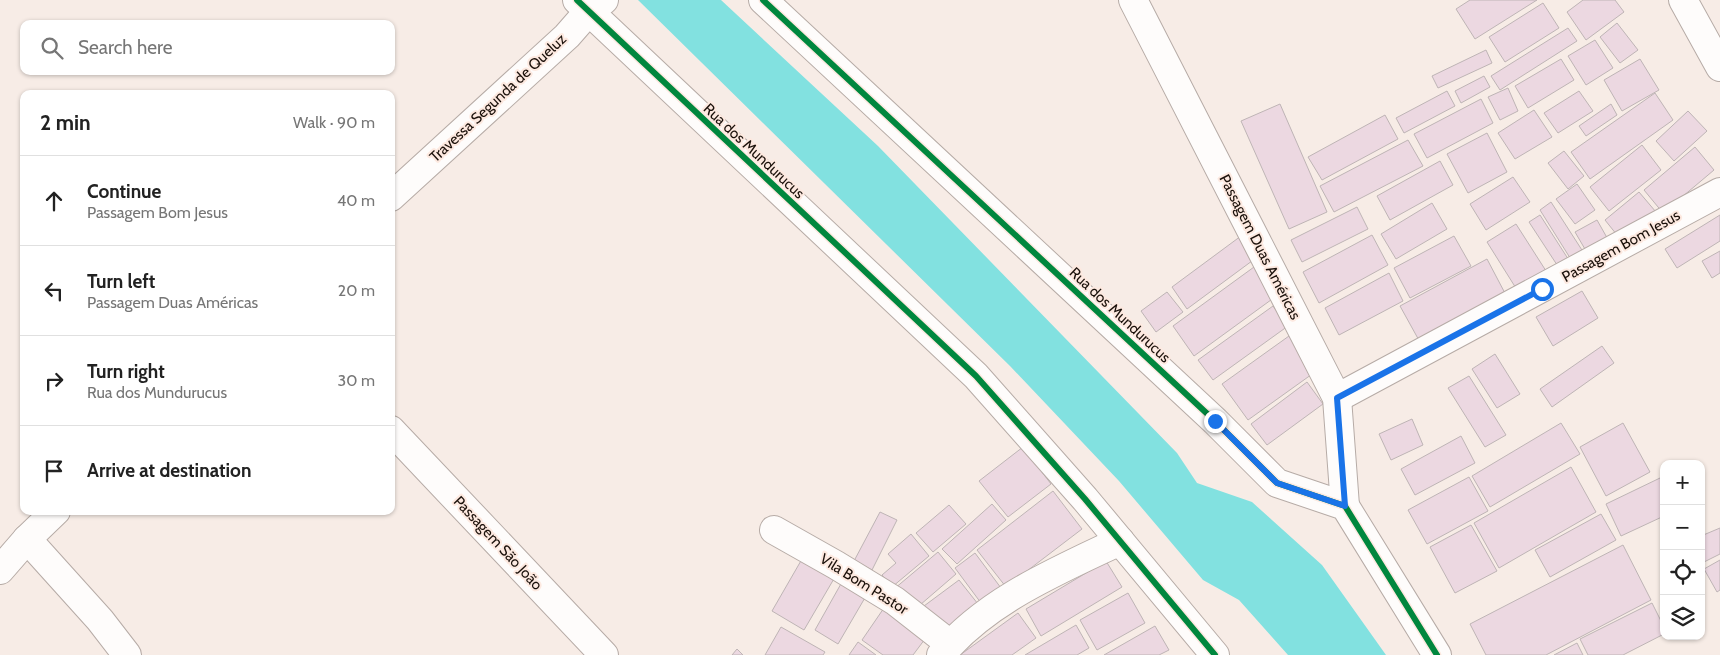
<!DOCTYPE html>
<html lang="en">
<head>
<meta charset="utf-8">
<style>
	body { margin:0; font-family:Cabin,sans-serif; background:#f6f6f6; color:#222 }
	.controls { position:absolute; right:15px; bottom:15px; display:grid; overflow:hidden; border-radius:10px; box-shadow:0 1px 4px #0004 }
	.controls button { width:45px; height:45px; display:grid; place-items:center; padding:0; border:0; border-bottom:1px solid #e0e0e0; background:#fff; color:#222; font:25px sans-serif }
	.stop { position:absolute; width:15px; height:15px; margin:-11px; border:4px solid #1a73e8; border-radius:50%; background:#fff }
	.stop.end { background:#1a73e8; border-color:#fff; box-shadow:0 1px 5px #0008 }
	.list { margin:0; padding:0; list-style:none }
	h2 { display:flex; justify-content:space-between; align-items:center; height:65px; margin:0; padding:0 20px; font-size:21px }
	h2 small { font-size:16px; font-weight:400; color:#767676 }
	.list li { display:grid; grid-template-columns:32px 1fr auto; gap:15px; align-items:center; box-sizing:border-box; height:90px; padding:0 20px; border-top:1px solid #e0e0e0 }
	.list b { display:block; font-size:19px; white-space:nowrap }
	.list p { margin:0; font-size:16px; white-space:nowrap; color:#767676 }
	.list em { font-size:16px; font-style:normal; color:#767676 }
	.icon { flex:none; width:28px; height:28px; fill:none; stroke:currentColor; stroke-width:2; stroke-linecap:round; stroke-linejoin:round }
	.map { position:relative; flex:none; width:1720px; height:655px; overflow:hidden }
	.search { position:absolute; background:#fff; box-shadow:0 1px 4px #0004; left:20px; top:20px; width:375px; height:55px; display:flex; align-items:center; gap:12px; box-sizing:border-box; padding:0 18px; border-radius:10px; color:#767676; font-size:19px }
	.panel { position:absolute; background:#fff; box-shadow:0 1px 4px #0004; left:20px; top:90px; width:375px; height:425px; border-radius:10px }
	.map>svg:first-child { display:block }
	.water { fill:#82e1e0 }
	.building { fill:#ecd8e1; stroke:#beb4b5 }
	.lines { fill:none; stroke-linecap:round; stroke-linejoin:round }
	.minor-casing { stroke:#b6aba6; stroke-width:30 }
	.tertiary-casing { stroke:#b6aba6; stroke-width:30 }
	.minor { stroke:#fefcfb; stroke-width:28 }
	.tertiary { stroke:#fefcfb; stroke-width:28 }
	.cycleway-casing { stroke:#fde9e0; stroke-width:9 }
	.cycleway { stroke:#00873e; stroke-width:6 }
	.route { stroke:#1a73e8; stroke-width:6 }
	.labels { text-anchor:middle; dominant-baseline:central; stroke-width:4; stroke-linejoin:round; paint-order:stroke }
	.street-label { font-size:15px; fill:#1a100a; stroke:#fde9e0 }
</style>
</head>
<body>
<div class="map">
<svg width="1720" height="655" viewBox="0 0 1720 655">
	<rect width="100%" height="100%" fill="#f7ece6"/>
	<path class="water" d="M638,0H721L878,146L1177,453L1197,483L1252,502L1322,565L1386,655H1288L1239,600L1203,580L1119,481L1010,366Z"/>
	<g class="building">
		<path d="M1470,0H1537L1475,39L1456,9Z"/>
		<path d="M1583,0H1615L1624,12L1586,40L1567,12Z"/>
		<path d="M1543,3L1559,28L1505,62L1489,37Z"/>
		<path d="M1617,23L1638,50L1620,63L1600,37Z"/>
		<path d="M1568,28L1577,41L1500,90L1491,76Z"/>
		<path d="M1595,40L1613,68L1586,85L1568,56Z"/>
		<path d="M1486,50L1492,63L1438,88L1432,76Z"/>
		<path d="M1561,59L1574,80L1528,108L1515,86Z"/>
		<path d="M1640,59L1659,90L1622,111L1604,80Z"/>
		<path d="M1484,76L1490,87L1461,103L1455,91Z"/>
		<path d="M1508,88L1518,111L1500,120L1488,97Z"/>
		<path d="M1447,91L1455,106L1404,133L1396,118Z"/>
		<path d="M1579,91L1593,111L1558,133L1544,113Z"/>
		<path d="M1655,93L1673,120L1590,179L1571,152Z"/>
		<path d="M1481,99L1493,123L1427,158L1414,134Z"/>
		<path d="M1280,104L1327,212L1289,229L1241,121Z"/>
		<path d="M1611,104L1617,115L1586,136L1579,126Z"/>
		<path d="M1534,110L1552,137L1515,159L1498,133Z"/>
		<path d="M1688,111L1707,131L1674,161L1656,141Z"/>
		<path d="M1385,115L1398,139L1322,180L1308,157Z"/>
		<path d="M1487,133L1507,172L1468,193L1447,154Z"/>
		<path d="M1408,140L1423,166L1334,212L1320,186Z"/>
		<path d="M1642,145L1661,170L1609,211L1590,187Z"/>
		<path d="M1695,147L1714,170L1663,213L1644,190Z"/>
		<path d="M1564,151L1584,176L1568,189L1548,163Z"/>
		<path d="M1440,161L1453,185L1390,220L1377,196Z"/>
		<path d="M1513,177L1530,202L1486,230L1470,204Z"/>
		<path d="M1577,184L1595,210L1575,224L1556,199Z"/>
		<path d="M1639,192L1656,212L1621,240L1605,220Z"/>
		<path d="M1551,202L1589,261L1577,269L1540,210Z"/>
		<path d="M1432,203L1447,229L1396,259L1381,234Z"/>
		<path d="M1357,207L1368,229L1302,262L1291,240Z"/>
		<path d="M1540,215L1572,265L1561,271L1529,222Z"/>
		<path d="M1720,215V241L1677,268L1665,249Z"/>
		<path d="M1597,220L1610,243L1589,256L1575,232Z"/>
		<path d="M1516,224L1548,274L1519,293L1487,242Z"/>
		<path d="M1372,235L1388,265L1319,303L1303,272Z"/>
		<path d="M1241,236L1256,258L1187,309L1172,287Z"/>
		<path d="M1454,236L1471,266L1410,298L1394,268Z"/>
		<path d="M1720,251V273L1712,278L1702,261Z"/>
		<path d="M1487,259L1507,297L1421,344L1400,306Z"/>
		<path d="M1254,267L1275,297L1194,356L1173,326Z"/>
		<path d="M1389,273L1403,301L1339,335L1325,308Z"/>
		<path d="M1582,291L1598,318L1553,346L1536,317Z"/>
		<path d="M1167,292L1183,312L1156,332L1141,311Z"/>
		<path d="M1273,306L1288,326L1213,380L1198,360Z"/>
		<path d="M1289,336L1315,372L1248,420L1222,384Z"/>
		<path d="M1602,346L1614,363L1552,407L1540,389Z"/>
		<path d="M1495,354L1520,394L1497,408L1472,369Z"/>
		<path d="M1469,376L1506,435L1485,447L1448,388Z"/>
		<path d="M1307,382L1323,404L1267,445L1251,424Z"/>
		<path d="M1412,419L1423,445L1391,460L1379,434Z"/>
		<path d="M1561,423L1580,454L1490,507L1472,476Z"/>
		<path d="M1623,423L1650,472L1606,496L1580,447Z"/>
		<path d="M1461,436L1475,463L1415,495L1401,469Z"/>
		<path d="M1023,447L1051,484L1008,517L979,481Z"/>
		<path d="M1571,467L1596,512L1499,568L1474,523Z"/>
		<path d="M1469,477L1488,511L1427,544L1408,510Z"/>
		<path d="M1660,478L1664,486V516L1621,536L1606,504Z"/>
		<path d="M1053,491L1082,529L1006,587L977,550Z"/>
		<path d="M992,504L1006,520L957,564L942,549Z"/>
		<path d="M949,505L966,524L933,552L916,533Z"/>
		<path d="M880,512L897,520L872,570L854,561Z"/>
		<path d="M1601,514L1616,540L1550,577L1535,550Z"/>
		<path d="M1471,525L1497,571L1455,593L1430,547Z"/>
		<path d="M1720,528V554L1702,563L1701,536Z"/>
		<path d="M911,534L929,556L892,587L882,575L896,563L888,554Z"/>
		<path d="M1623,545L1651,600L1546,655H1486L1470,624Z"/>
		<path d="M938,552L956,574L913,611L894,589Z"/>
		<path d="M975,553L1001,588L981,603L955,568Z"/>
		<path d="M802,559L835,577L804,630L772,611Z"/>
		<path d="M1720,560V590L1717,592L1704,569Z"/>
		<path d="M1106,561L1122,587L1041,636L1026,609Z"/>
		<path d="M959,580L978,604L942,631L924,606Z"/>
		<path d="M842,582L866,596L838,644L815,630Z"/>
		<path d="M1128,593L1145,623L1097,650L1080,620Z"/>
		<path d="M1652,603L1664,627V634L1623,655H1588L1580,639Z"/>
		<path d="M886,605L928,635L913,655H883L862,640Z"/>
		<path d="M1018,613L1036,638L1012,655H960Z"/>
		<path d="M1076,625L1089,648L1077,655H1025Z"/>
		<path d="M1155,626L1169,650L1159,655H1104Z"/>
		<path d="M781,627L825,652L823,655H765Z"/>
		<path d="M858,642L876,655H849Z"/>
		<path d="M1577,643L1583,655H1554Z"/>
		<path d="M737,649L743,655H732Z"/>
	</g>
	<g class="lines">
		<defs>
			<g id="minor">
				<path d="M577,0L976,376L1085,499L1215,655"/>
				<path d="M763,0L1215,421L1277,483L1345,506L1437,655"/>
				<path d="M1133,0L1337,398L1345,506"/>
				<path d="M391,197L567,36L588,12L604,0"/>
				<path d="M1337,398L1720,192"/>
				<path d="M391,430L604,655"/>
				<path d="M774,530L836,565L895,601L950,644"/>
				<path d="M27,539L100,620L127,655"/>
				<path d="M0,570L27,539L56,511"/>
				<path d="M941,655C987,600 1057,571 1120,541"/>
			</g>
			<path id="tertiary" d="M1683,0L1720,67"/>
		</defs>
		<use href="#minor" class="minor-casing"/>
		<use href="#tertiary" class="tertiary-casing"/>
		<use href="#minor" class="minor"/>
		<use href="#tertiary" class="tertiary"/>
		<defs>
			<g id="cycleway">
				<path d="M577,0L976,376L1085,499L1215,655"/>
				<path d="M763,0L1215,421L1277,483L1345,506L1437,655"/>
			</g>
		</defs>
		<use href="#cycleway" class="cycleway-casing"/>
		<use href="#cycleway" class="cycleway"/>
	</g>
	<g class="lines">
		<path class="route" d="M1215,421L1277,483L1345,506L1337,398L1542,289"/>
	</g>
	<g class="labels">
		<g class="street-label">
			<text transform="translate(498 98) rotate(-43)">Travessa Segunda de Queluz</text>
			<text transform="translate(754 151) rotate(43)">Rua dos Mundurucus</text>
			<text transform="translate(1621 246) rotate(-29)">Passagem Bom Jesus</text>
			<text transform="translate(1260 247) rotate(63)">Passagem Duas Américas</text>
			<text transform="translate(1120 315) rotate(43)">Rua dos Mundurucus</text>
			<text transform="translate(498 543) rotate(47)">Passagem São João</text>
			<text transform="translate(864 584) rotate(32)">Vila Bom Pastor</text>
		</g>
	</g>
</svg>
<div class="controls">
<button>+</button>
<button>−</button>
<button><svg class="icon" aria-label="locate" viewBox="0 0 24 24"><circle cx="12" cy="12" r="6"/><path d="M12 2v4M12 18v4M2 12h4M18 12h4"/></svg></button>
<button><svg class="icon" aria-label="layers" viewBox="0 0 24 24"><path d="M12 4l9 5-9 5-9-5zM3 14l9 5 9-5"/></svg></button>
</div>
<div class="stop" style="left:1542px;top:289px"></div>
<div class="stop end" style="left:1215px;top:421px"></div>
<div class="search"><svg class="icon" aria-label="search" viewBox="0 0 24 24"><circle cx="10" cy="10" r="6"/><path d="M15 15l6 6"/></svg>Search here</div>
<section class="panel">
<h2>2 min<small>Walk · 90 m</small></h2>
<ul class="list">
<li><svg class="icon" aria-label="ahead" viewBox="0 0 24 24"><path d="M12 20V5M6 11l6-6 6 6"/></svg><div><b>Continue</b><p>Passagem Bom Jesus</p></div><em>40 m</em></li>
<li><svg class="icon" aria-label="left" viewBox="0 0 24 24"><path d="M17 20v-9H6M10 6l-5 5 5 5"/></svg><div><b>Turn left</b><p>Passagem Duas Américas</p></div><em>20 m</em></li>
<li><svg class="icon" aria-label="right" viewBox="0 0 24 24"><path d="M7 20v-9h11M14 6l5 5-5 5"/></svg><div><b>Turn right</b><p>Rua dos Mundurucus</p></div><em>30 m</em></li>
<li><svg class="icon" aria-label="arrive" viewBox="0 0 24 24"><path d="M6 21V4h12l-3 4 3 4H6"/></svg><div><b>Arrive at destination</b></div></li>
</ul>
</section>
</div>
</body>
</html>
